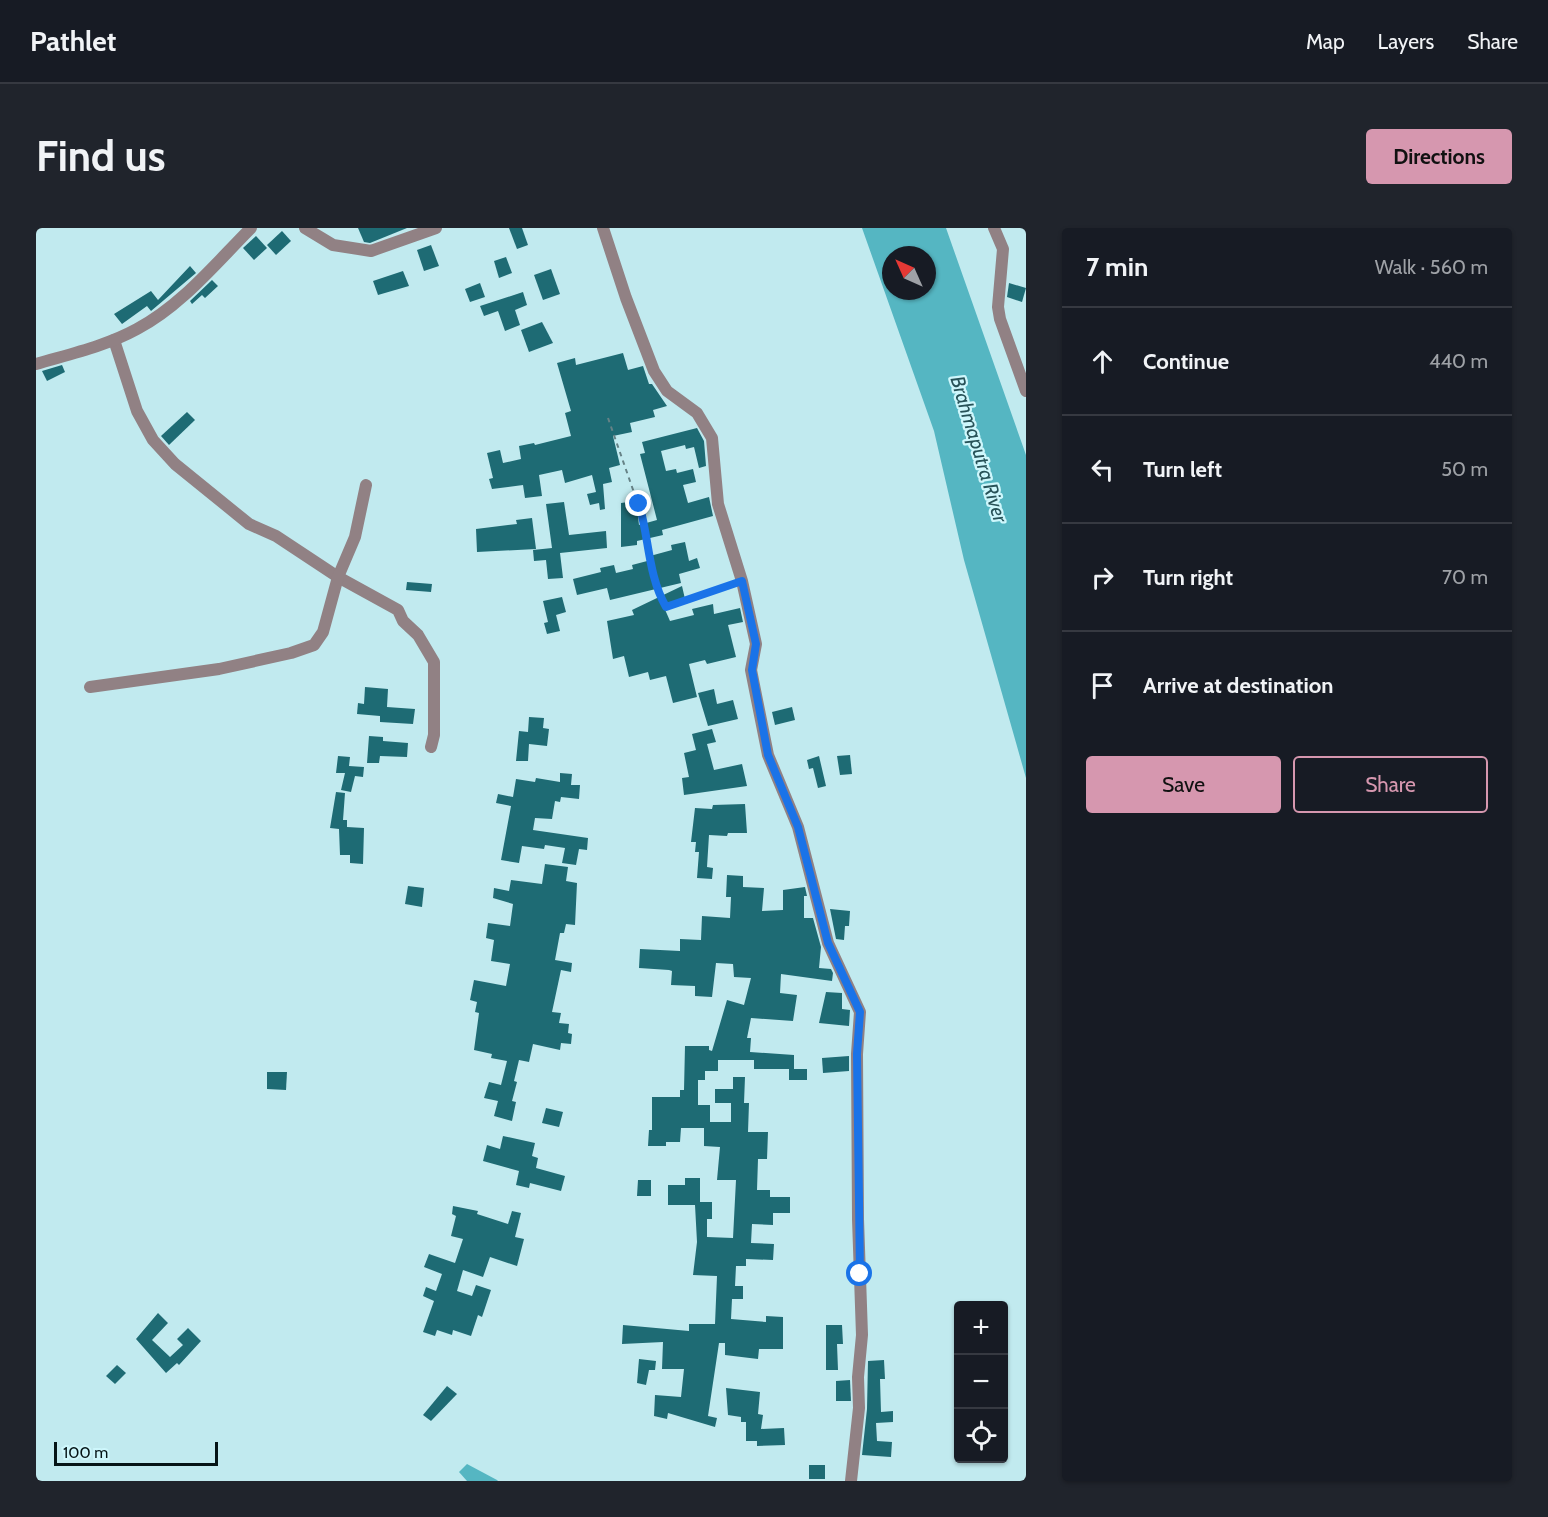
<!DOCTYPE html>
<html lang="en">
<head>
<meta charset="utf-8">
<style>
	body { margin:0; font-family:Cabin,sans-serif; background:#20242c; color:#f1f3f6 }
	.controls { position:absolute; right:18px; bottom:18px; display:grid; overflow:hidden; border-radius:6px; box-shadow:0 2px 4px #0004 }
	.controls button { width:54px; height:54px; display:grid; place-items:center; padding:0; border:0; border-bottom:2px solid #363941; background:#171b24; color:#f1f3f6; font:30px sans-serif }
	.compass { position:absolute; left:846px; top:18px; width:54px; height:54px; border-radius:50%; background:#171b24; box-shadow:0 2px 4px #0004; rotate:315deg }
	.scale { position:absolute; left:18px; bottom:15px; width:164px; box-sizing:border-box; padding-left:6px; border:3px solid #051416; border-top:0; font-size:16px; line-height:21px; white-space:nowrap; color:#051416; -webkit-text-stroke:4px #cef7fc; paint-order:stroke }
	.stop { position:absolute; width:18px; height:18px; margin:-14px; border:4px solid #1a73e8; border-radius:50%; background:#fff }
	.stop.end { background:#1a73e8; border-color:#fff; box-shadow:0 2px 6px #0008 }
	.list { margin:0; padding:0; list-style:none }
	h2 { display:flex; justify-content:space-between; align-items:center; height:78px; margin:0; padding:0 24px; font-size:26px }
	h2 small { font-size:20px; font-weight:400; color:#9ea1a6 }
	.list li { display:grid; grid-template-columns:39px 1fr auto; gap:18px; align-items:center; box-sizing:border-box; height:108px; padding:0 24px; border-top:2px solid #363941 }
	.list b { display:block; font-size:22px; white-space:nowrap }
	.list em { font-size:20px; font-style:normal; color:#9ea1a6 }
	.actions { display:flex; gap:12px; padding:18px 24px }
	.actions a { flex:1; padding:14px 0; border:2px solid #d697af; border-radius:6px; text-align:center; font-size:21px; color:#d697af }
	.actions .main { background:#d697af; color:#111 }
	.icon { flex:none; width:33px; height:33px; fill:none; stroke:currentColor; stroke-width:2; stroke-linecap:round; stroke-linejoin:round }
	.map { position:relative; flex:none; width:990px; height:1253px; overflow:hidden; border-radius:6px }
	header { display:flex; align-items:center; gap:36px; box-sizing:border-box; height:84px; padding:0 30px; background:#171b24; border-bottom:2px solid #363941 }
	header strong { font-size:28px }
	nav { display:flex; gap:33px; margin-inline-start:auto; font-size:21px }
	.intro { display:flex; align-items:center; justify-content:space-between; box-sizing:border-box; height:144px; padding:0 36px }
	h1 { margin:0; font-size:42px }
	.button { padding:15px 27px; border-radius:6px; background:#d697af; color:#111; font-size:21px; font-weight:700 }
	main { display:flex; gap:36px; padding:0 36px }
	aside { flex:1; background:#171b24; border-radius:6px; box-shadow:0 2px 4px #0004 }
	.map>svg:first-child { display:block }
	.water { fill:#55b6c2; fill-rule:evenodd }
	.building { fill:#1e6b74 }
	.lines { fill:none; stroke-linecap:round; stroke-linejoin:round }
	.path { stroke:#668286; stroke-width:2; stroke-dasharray:4.5 4.5; stroke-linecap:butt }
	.minor { stroke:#918184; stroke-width:12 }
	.route { stroke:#1a73e8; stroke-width:8 }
	.labels { text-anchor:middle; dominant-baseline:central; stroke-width:4.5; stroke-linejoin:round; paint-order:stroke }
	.water-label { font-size:20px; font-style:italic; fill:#275258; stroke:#cef7fc }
</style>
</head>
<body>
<header>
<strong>Pathlet</strong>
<nav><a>Map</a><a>Layers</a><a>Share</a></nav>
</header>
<div class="intro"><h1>Find us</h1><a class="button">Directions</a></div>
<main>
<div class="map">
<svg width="990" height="1253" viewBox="0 0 990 1253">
	<rect width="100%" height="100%" fill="#c1eaef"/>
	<g class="water">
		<path d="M826,0H910L990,227V550L928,332L898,203ZM855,27H891V63H855Z"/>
		<path d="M431,1236L461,1252L462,1253H431L423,1244Z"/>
	</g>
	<g class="building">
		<path d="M322,0H371L334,15L328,14Z"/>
		<path d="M473,0H486L492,17L481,21Z"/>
		<path d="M246,3L255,13L240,27L231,17Z"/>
		<path d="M220,8L231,20L218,32L207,20Z"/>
		<path d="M395,17L403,38L388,43L381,22Z"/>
		<path d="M470,29L476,45L463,50L458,33Z"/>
		<path d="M154,38L160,45L115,83L111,78L86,96L78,86L115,63L122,72Z"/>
		<path d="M515,41L524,66L507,72L498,47Z"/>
		<path d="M367,43L373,58L342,67L337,53Z"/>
		<path d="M176,52L182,58L169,70L166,67L156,76L154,73Z"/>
		<path d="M444,55L449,69L434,74L429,61Z"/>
		<path d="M973,55L990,60L986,74L971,69Z"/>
		<path d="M487,64L491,77L479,82L484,97L469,103L462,83L448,88L444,78Z"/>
		<path d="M506,94L517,115L493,124L485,102Z"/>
		<path d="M587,125L592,142L607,138L613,156H616L631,178L617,182L619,189L594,195L596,204L577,208L584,237L573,240L576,254L567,256L569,281L564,282L563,275L554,277L551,266L560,264L556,247L529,255L526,242L503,247L506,268L489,270L487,257L456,261L453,251L457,250L451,225L464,222L467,235L485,231L483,218L498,215L499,217L535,208L529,185L535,183L521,135L539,130L540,137Z"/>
		<path d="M26,137L29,144L11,153L6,143Z"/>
		<path d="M151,184L159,192L133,217L125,208Z"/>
		<path d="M661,200L668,213L670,238L663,240L658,219L650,221L649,217L625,223L630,243L640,241L641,245L657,241L660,254L647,257L652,275L673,269L677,288L626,302L627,307L601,313V317L585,319V275L600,273L603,297L621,292L604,226L609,225L606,214Z"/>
		<path d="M528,274L533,307L570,303L571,320L524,325L527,350L512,351L510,332L498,333L497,322L516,320L510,276Z"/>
		<path d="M496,290L500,321L441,324L440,301L481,296L480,292Z"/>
		<path d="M649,314L653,333L661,330L664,340L643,346L645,355L574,372L571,360L541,367L537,351L565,344L564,340L578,337L580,345L597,341L596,337L615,332L614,328L636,322L635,317Z"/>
		<path d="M371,354L396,356L395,364L370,362Z"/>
		<path d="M646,358L649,371L627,377L634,393L658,387L656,381L677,376L678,386L704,380L707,394L692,397L700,429L671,436L669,432L653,436L661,469L637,475L630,448L614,452L612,444L593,449L588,428L577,431L571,393L598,387L596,382Z"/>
		<path d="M526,369L530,384L520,387L524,403L511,406L508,395L512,394L507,373Z"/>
		<path d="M329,459L352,461L351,479L379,481L377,496L344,494V488L321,486L322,475L328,476Z"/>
		<path d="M678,461L681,476L697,472L702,491L672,498L662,465Z"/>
		<path d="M756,479L759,492L739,497L736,484Z"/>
		<path d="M493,489L508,490L507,500L513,501L511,518L493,516L492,533H480L483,503L492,504Z"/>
		<path d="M676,501L680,514L671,516L678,542L706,536L711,558L648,567L646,550L653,549L648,525L660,522L656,506Z"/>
		<path d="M333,508L347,509V513L372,515L371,529L344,528L343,535H331Z"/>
		<path d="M814,527L816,546L804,547L801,528Z"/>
		<path d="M302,528L314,529L313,538L328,539L327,549L319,548L315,564L305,562L309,545H300Z"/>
		<path d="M783,528L790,558L782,560L777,540L773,541L771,532Z"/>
		<path d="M524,545L536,546L535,557H544L543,571L525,569L524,574L519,573L516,591L499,590L497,602L552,610L551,622L543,621L540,637L526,635L529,620L509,617L508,621L486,618L483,635L465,632L475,578L460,575L462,566L477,569L480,551L499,554L500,550L524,554Z"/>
		<path d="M300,564L309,565L307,592H311V599L328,600L327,636L314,635V627H304L303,601L294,600Z"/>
		<path d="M709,576L711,605H692L691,608L673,607L671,639L677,640L676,651L661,650L663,624H659L660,614H655L659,580L676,581L677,577Z"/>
		<path d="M509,636L532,639L530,653L541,655L539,697L530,696L528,705H524L519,732L536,735L535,744L525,742L516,784L525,785L523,795L533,796L532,805L536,806L535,816L525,815L524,822L497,816L493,834L483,832L478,853L481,854L476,873L480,874L476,893L458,888L462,873L448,870L453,854L465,857L471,833L455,830L456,826L438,822L443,785L439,784L441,774L434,772L438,752L470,758L474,736L455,733L458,712L450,710L452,695L474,698L477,676L457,670L458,660L473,663L475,652L506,656Z"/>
		<path d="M691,647L707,648V659L728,660L726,683L747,682V662L769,659L771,668H768V690H777L785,719L783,740L795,741L797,745L796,753L745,746L744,765L761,767L757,793L715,790L711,810H715L714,824L758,827V841H771V852H753V841H718V832H682V843H669V852H662V877H674V894H695V875H679V861H697V849H709L708,875H713L712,904H732L731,931H722L721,962H734V969H754V985H737V997L716,996L715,1015L738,1016L737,1032L710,1031V1038H700L699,1058H707V1071H696L695,1091L730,1094V1088L747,1089V1121H723L722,1131L689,1127V1115H683L672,1188L681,1190L679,1199L632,1185L631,1191L618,1188L619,1167L645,1169L648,1141H626L627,1114L586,1116L587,1097L653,1103V1096H679L681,1048L657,1047L661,1014L659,977H632V957H649V950H664V974H676V991H671V1009L697,1010L700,952H681L684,919L668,918V900H645L644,914H630V918H612L613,902H616V869H644V862H648L649,818H673V822L676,823L691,772L708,777L715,750L698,749L697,736L680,735L676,769L659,768V758L635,757L636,743L633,742L603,740L604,721L644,723V711L665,712L666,688L694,690L695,669H690Z"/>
		<path d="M372,658L388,660L386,679L369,676Z"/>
		<path d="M794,681L814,683L813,698H809L808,712L800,711Z"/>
		<path d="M790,764L806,765V781L814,782L813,798L783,795Z"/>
		<path d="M813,828V843L787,845L786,830Z"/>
		<path d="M231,844H251L250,862L231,861Z"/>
		<path d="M510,880L527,884L523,899L506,895Z"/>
		<path d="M467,908L499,915L496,928L502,930L500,940L529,948L525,963L494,955L493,960L480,957L483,943L447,933L451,917L464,921Z"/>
		<path d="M602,952H615V968H601Z"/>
		<path d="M417,978L442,983L441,986L472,996L476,983L485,985L479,1009L488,1011L481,1038L454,1029L447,1049L427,1042L421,1063L436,1068L440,1057L455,1062L446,1089L442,1087L435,1108L417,1102L416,1107L401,1102L399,1108L387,1104L398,1073L387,1068L390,1059L400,1063L406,1046L388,1039L393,1026L419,1035L427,1011L415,1008L420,988L416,986Z"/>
		<path d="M122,1085L132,1095L116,1112L134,1129L147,1117L141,1111L152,1100L165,1113L143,1137L141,1135L130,1145L100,1111Z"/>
		<path d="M790,1097H806L807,1116H801L802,1142H790Z"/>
		<path d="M603,1131L620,1133L619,1142H613L610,1157L601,1155Z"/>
		<path d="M848,1132L849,1151H844L845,1184L857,1183V1194L840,1195L841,1213L856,1214L855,1229L826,1227L831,1181L832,1133Z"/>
		<path d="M81,1137L90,1145L79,1156L70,1148Z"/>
		<path d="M814,1152L815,1173H800V1153Z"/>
		<path d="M411,1158L421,1166L395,1193L387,1187Z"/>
		<path d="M690,1160L724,1164L722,1186L727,1187L725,1201L748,1200L749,1217L721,1218V1213H710V1194H705V1189L692,1187Z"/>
		<rect x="773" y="1237" width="16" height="14"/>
	</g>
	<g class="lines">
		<path class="path" d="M572,190L610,299L612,324L628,377L632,379L695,357"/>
		<g class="minor">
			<path d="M269,0L297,17L335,23L400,0"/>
			<path d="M567,0L590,70L618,143L631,163L661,185L676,210L682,276L706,353L720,416L715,442L732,527L762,599L792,715L824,784L821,826L822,991L826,1107L822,1149L823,1180L815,1253"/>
			<path d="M958,0L967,21L962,79L964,91L990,163"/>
			<path d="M78,112L101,183L117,212L139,236L213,296L240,308L302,349L362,382L367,393L382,407L398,434V507L395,519"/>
			<path d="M0,136C34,126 70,118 101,101C145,78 180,35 215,0"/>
			<path d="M54,459L183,441L255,425L278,417L287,404L302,349L319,309L330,257"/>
		</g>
	</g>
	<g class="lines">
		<path class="route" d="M603,276C613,309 612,348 630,379L706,353L720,416L716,442L732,527L762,599L792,715L824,784L821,826L824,1046"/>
	</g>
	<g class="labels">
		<g class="water-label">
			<text transform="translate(943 221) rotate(73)">Brahmaputra River</text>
		</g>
	</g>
</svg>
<div class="controls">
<button>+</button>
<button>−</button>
<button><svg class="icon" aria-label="locate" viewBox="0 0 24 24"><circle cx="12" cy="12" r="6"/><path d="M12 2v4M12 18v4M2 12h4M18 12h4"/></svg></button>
</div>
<svg class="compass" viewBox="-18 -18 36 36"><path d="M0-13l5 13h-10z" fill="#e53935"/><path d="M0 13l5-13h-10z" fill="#9ea1a6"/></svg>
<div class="scale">100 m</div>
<div class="stop" style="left:824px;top:1046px"></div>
<div class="stop end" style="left:603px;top:276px"></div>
</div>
<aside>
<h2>7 min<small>Walk · 560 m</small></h2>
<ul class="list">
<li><svg class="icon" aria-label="ahead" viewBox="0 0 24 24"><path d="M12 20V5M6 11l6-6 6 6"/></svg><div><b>Continue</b></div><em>440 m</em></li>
<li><svg class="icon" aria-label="left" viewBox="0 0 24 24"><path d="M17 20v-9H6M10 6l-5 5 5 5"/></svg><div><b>Turn left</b></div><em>50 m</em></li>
<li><svg class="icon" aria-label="right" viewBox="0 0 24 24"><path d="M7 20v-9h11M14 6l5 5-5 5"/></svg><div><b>Turn right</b></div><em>70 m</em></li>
<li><svg class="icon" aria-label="arrive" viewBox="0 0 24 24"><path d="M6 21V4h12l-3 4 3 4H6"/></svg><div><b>Arrive at destination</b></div></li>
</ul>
<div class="actions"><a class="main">Save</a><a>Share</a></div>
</aside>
</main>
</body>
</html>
